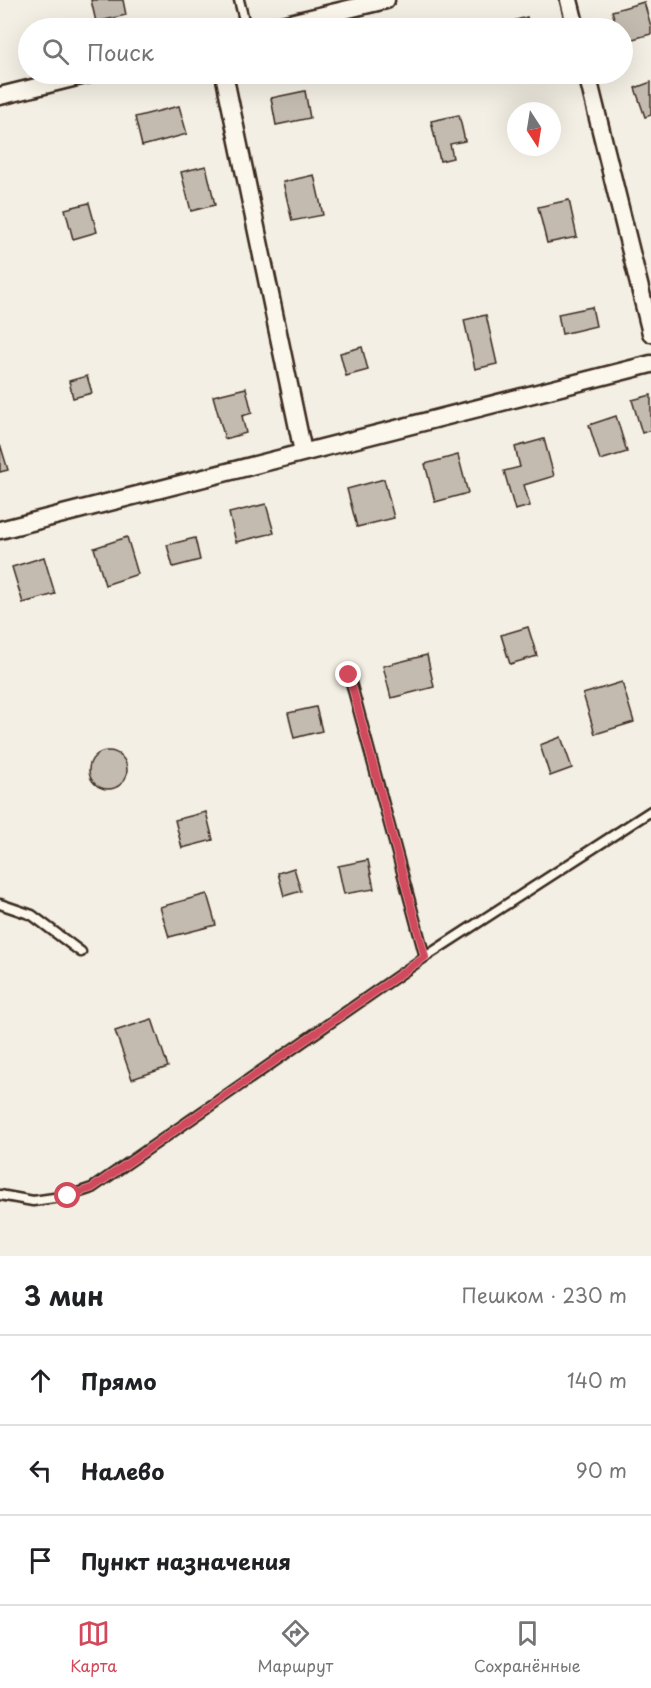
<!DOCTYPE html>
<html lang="ru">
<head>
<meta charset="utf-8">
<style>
	body { margin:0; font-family:"Playpen Sans",sans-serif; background:#f6f6f6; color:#202124 }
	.compass { position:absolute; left:507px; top:102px; width:54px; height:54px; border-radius:50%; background:#fff; box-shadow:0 6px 24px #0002; rotate:168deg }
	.stop { position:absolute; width:18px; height:18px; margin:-14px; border:4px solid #d1495b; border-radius:50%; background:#fff }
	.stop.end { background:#d1495b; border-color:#fff; box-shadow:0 2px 6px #0008 }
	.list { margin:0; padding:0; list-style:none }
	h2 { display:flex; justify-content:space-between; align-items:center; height:78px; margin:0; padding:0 24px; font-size:26px }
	h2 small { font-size:20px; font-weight:400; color:#757577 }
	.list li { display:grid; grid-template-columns:39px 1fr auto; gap:18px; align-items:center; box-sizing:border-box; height:90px; padding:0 24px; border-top:2px solid #e0e0e0 }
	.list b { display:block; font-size:22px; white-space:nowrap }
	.list em { font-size:20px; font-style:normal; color:#757577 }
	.icon { flex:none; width:33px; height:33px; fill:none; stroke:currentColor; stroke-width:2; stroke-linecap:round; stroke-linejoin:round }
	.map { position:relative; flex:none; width:651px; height:1256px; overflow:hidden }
	.search { position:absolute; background:#fff; box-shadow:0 6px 24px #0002; left:18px; right:18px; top:18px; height:66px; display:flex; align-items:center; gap:15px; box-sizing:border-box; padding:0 21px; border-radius:33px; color:#757577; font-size:22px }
	.sheet { height:348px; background:#fff }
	nav { display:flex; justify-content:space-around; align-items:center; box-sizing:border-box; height:84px; border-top:2px solid #e0e0e0; background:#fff; font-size:16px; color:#757577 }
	nav a { display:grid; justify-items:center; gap:3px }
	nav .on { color:#d1495b }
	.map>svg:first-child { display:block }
	.building { fill:#c3bbb0; stroke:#3b2a1e; stroke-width:1.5 }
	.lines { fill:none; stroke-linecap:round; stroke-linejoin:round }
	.lane-casing { stroke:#3b2a1e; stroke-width:13 }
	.street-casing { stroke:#3b2a1e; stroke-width:21 }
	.lane { stroke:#fbf7ec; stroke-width:8 }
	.street { stroke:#fbf7ec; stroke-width:16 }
	.route { stroke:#d1495b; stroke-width:8 }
</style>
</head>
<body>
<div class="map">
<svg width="651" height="1256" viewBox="0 0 651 1256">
	<rect width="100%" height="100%" fill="#f3efe4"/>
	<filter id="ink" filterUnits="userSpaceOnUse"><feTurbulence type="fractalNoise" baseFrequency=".0167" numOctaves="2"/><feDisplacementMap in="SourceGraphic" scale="12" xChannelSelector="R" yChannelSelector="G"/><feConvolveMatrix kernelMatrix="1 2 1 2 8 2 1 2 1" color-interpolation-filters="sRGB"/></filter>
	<g filter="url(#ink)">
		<g class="building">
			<path d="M91,0H123L126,15L96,22Z"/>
			<path d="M644,2L651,26V34L622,42V28H617L612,11Z"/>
			<path d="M527,17L530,28H491V27Z"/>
			<path d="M651,82V115L645,117L635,88Z"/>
			<path d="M305,91L310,118L276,125L271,98Z"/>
			<path d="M179,106L187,134L142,146L135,117Z"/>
			<path d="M459,115L465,141L450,144L453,158L440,161L431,121Z"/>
			<path d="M206,166L215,205L191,211L181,172Z"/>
			<path d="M314,175L323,215L292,221L283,182Z"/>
			<path d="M569,200L577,237L547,243L538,207Z"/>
			<path d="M89,203L97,232L73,239L65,209Z"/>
			<path d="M592,307L596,326L562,334L558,314Z"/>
			<path d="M486,315L497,364L475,369L464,320Z"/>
			<path d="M362,347L368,370L346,376L340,353Z"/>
			<path d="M87,376L92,393L73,398L69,381Z"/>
			<path d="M246,388L252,413L242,416L246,433L225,439L213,396Z"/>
			<path d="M651,395V430L642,433L632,400Z"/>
			<path d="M616,416L627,452L600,460L589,425Z"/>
			<path d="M544,439L554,476L524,485L530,506L515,510L504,471L520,467L515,447Z"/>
			<path d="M1,447L8,470L0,472V448Z"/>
			<path d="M458,455L468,493L435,502L425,464Z"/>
			<path d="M384,479L394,518L357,527L347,489Z"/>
			<path d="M266,504L274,533L236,542L229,513Z"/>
			<path d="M127,537L138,574L105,585L94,548Z"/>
			<path d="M195,538L200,560L173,567L167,545Z"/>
			<path d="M44,557L55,594L23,603L12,567Z"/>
			<path d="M528,627L537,656L510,664L501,635Z"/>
			<path d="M427,655L434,687L391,698L383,666Z"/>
			<path d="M622,682L634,722L595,734L583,694Z"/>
			<path d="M316,707L322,731L294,738L288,713Z"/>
			<path d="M561,737L572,768L550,776L540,745Z"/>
			<circle cx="108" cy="770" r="19"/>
			<path d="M206,812L213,840L182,848L175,820Z"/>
			<path d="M368,860L374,889L344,894L338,866Z"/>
			<path d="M294,868L301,891L284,896L278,873Z"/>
			<path d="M207,894L216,925L169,937L160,907Z"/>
			<path d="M152,1019L168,1067L132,1079L115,1031Z"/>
		</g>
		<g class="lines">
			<defs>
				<g id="lane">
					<path d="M239,0L246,28"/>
					<path d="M349,675L425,957"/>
					<path d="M0,904L32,915L81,952"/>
					<path d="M0,1195L33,1201L68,1196L92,1188L425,957L651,811"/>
				</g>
				<g id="street">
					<path d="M569,0L576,28"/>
					<path d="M269,28L386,0"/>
					<path d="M224,74L303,452"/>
					<path d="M587,74L651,333"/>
					<path d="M0,96L89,74"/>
					<path d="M0,530L651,364"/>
				</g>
			</defs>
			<use href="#lane" class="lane-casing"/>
			<use href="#street" class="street-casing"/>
			<use href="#lane" class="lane"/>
			<use href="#street" class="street"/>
		</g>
	</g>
	<g class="lines" filter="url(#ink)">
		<path class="route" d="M68,1196L92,1188L425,957L349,675"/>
	</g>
</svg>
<svg class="compass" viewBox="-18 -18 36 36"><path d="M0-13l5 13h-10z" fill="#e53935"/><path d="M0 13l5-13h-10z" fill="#757577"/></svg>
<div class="stop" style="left:68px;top:1196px"></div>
<div class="stop end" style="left:349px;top:675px"></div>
<div class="search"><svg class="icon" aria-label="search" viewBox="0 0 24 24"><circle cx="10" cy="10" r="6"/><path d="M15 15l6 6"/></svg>Поиск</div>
</div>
<section class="sheet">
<h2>3 мин<small>Пешком · 230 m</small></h2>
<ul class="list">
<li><svg class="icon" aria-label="ahead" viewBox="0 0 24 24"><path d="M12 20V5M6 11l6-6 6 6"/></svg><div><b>Прямо</b></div><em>140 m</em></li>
<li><svg class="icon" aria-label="left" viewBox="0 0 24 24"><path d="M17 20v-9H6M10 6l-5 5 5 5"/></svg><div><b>Налево</b></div><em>90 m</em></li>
<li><svg class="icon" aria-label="arrive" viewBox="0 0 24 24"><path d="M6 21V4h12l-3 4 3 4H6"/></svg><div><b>Пункт назначения</b></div></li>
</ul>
</section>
<nav>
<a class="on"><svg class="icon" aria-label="map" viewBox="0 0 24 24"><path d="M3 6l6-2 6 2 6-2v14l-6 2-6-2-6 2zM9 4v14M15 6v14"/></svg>Карта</a>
<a><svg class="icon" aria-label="directions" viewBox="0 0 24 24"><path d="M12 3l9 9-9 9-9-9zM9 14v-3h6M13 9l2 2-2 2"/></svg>Маршрут</a>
<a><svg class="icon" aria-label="saved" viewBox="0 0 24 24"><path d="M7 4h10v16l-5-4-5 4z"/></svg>Сохранённые</a>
</nav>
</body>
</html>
